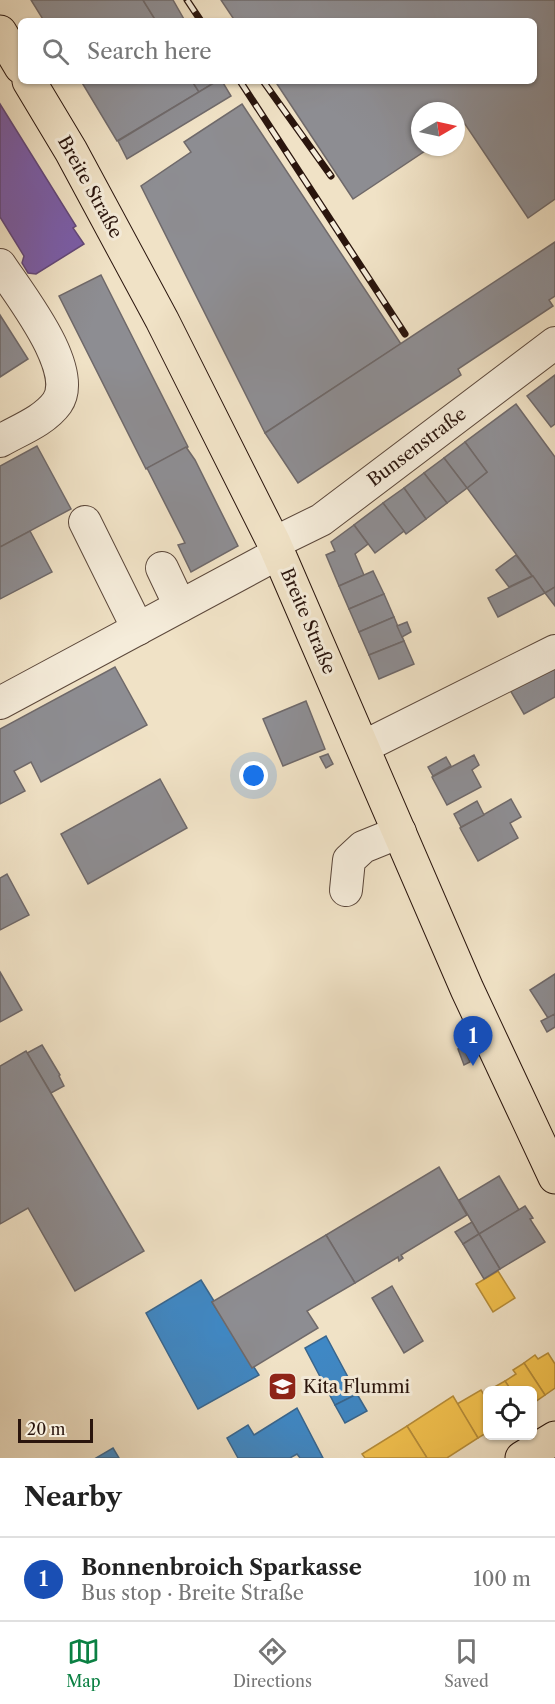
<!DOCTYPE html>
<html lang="en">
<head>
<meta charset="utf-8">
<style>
	body { margin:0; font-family:"Libre Caslon Text",serif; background:#f6f6f6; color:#222 }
	.controls { position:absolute; right:18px; bottom:18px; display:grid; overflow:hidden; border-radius:9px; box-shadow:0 2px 4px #0004 }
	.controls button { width:54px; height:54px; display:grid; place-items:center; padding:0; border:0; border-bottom:2px solid #e0e0e0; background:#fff; color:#222; font:30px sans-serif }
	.compass { position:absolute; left:411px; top:102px; width:54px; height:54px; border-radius:50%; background:#fff; box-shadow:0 2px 4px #0004; rotate:81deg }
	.scale { position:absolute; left:18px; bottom:15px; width:75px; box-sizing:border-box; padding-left:6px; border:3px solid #2a150d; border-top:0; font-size:16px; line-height:21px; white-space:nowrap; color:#2a150d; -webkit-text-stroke:4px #f5ecda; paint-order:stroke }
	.you { position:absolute; left:254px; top:776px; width:21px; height:21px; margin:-15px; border:4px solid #fff; border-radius:50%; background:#1a73e8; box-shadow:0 0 0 9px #1a73e833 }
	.badge { display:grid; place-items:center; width:39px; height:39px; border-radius:50%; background:#0b8043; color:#fff; font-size:20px; font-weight:700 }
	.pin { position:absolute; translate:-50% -50px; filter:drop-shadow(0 2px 3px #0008) }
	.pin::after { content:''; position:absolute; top:32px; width:21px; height:18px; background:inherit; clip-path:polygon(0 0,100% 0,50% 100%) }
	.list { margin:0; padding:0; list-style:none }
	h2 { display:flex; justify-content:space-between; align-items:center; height:78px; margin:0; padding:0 24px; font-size:26px }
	h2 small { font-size:20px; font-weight:400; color:#767676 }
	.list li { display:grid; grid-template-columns:39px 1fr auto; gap:18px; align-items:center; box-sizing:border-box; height:84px; padding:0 24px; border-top:2px solid #e0e0e0 }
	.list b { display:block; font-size:22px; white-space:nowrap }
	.list p { margin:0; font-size:20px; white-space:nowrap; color:#767676 }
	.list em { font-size:20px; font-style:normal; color:#767676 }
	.icon { flex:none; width:33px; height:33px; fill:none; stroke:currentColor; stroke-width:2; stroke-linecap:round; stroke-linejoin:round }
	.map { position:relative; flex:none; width:555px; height:1458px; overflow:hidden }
	.search { position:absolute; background:#fff; box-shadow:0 2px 4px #0004; left:18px; right:18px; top:18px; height:66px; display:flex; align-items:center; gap:15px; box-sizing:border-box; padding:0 21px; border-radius:9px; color:#767676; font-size:22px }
	.sheet { height:162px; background:#fff }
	nav { display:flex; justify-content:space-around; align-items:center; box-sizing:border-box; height:84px; border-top:2px solid #e0e0e0; background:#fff; font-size:16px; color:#767676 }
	nav a { display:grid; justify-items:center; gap:3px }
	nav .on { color:#0b8043 }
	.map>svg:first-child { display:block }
	.homes { fill:#f2c14e; stroke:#b68d3a; stroke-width:1.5 }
	.offices { fill:#7b5ea7; stroke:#634879; stroke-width:1.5 }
	.schools { fill:#3f88c5; stroke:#39668e; stroke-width:1.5 }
	.industry { fill:#8d8d92; stroke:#6f696a; stroke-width:1.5 }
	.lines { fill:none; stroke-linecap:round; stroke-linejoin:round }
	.minor-casing { stroke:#5c483b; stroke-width:34 }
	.major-casing { stroke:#2a150d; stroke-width:35 }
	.minor { stroke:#f5ecda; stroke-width:32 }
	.major { stroke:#f0e2c6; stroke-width:33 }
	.rail-casing { stroke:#2a150d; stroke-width:7 }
	.rail { stroke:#f5ecda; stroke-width:4.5; stroke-dasharray:14; stroke-linecap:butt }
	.labels { text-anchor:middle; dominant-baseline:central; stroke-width:6; stroke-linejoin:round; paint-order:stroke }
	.street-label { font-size:18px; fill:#2a150d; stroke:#f5ecda }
	.poi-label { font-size:18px; fill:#2a150d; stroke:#f5ecda; text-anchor:start }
</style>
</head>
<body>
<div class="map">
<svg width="555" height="1458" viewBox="0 0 555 1458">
	<rect width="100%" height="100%" fill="#f0e2c6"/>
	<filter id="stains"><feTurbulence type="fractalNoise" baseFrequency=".00333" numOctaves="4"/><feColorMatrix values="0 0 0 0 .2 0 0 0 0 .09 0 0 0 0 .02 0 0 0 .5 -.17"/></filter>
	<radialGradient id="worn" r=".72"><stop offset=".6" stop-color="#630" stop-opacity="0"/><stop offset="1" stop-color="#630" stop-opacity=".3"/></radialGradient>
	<g class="homes">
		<path d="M498,1271L515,1298L493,1312L476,1284Z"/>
		<path d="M548,1353L555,1364V1388L545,1395L524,1363L535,1355L538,1359Z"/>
		<path d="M524,1363L545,1395L532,1404V1390H511L505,1381L516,1374L513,1370Z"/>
		<path d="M505,1381L511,1390H489Z"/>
		<path d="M481,1390L488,1401V1432L478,1438L457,1404Z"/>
		<path d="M453,1396L478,1438L447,1458H427L407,1426Z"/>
		<path d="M407,1426L427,1458H365L362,1454Z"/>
	</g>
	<path class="offices" d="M0,104L76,226L73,228L84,244L36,274L28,273L22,263L24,256L0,217Z"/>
	<g class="schools">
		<path d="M201,1280L214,1301L212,1302L259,1375L198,1409L146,1313Z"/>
		<path d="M326,1336L357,1394L335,1405L305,1348Z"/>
		<path d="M357,1394L367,1411L345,1423L335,1405Z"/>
		<path d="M297,1408L323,1458H300L297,1454L290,1458H238L227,1438L248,1425L254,1435Z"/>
		<path d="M113,1448L119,1458H96Z"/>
	</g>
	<g class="industry">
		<path d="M31,0H143L156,21H44Z"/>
		<path d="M143,0H173L185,21H156Z"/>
		<path d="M221,0H555V199L528,218L465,124L456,130V111H420V147H431L353,199L275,81H534V21H235Z"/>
		<path d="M81,81H192L199,92L117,141Z"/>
		<path d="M192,81H217L199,92Z"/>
		<path d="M217,81H222L231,96L127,159L118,141Z"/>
		<path d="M242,104L401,344L265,433L141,186L191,152L184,142Z"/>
		<path d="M555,242V296L549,300L553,306L458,369L461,375L298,483L265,433Z"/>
		<path d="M101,275L188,447L146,469L59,296Z"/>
		<path d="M0,315L28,359L0,377Z"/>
		<path d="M555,375V424L551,427L527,396Z"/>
		<path d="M516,404L555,457V587L545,593L467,488L487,472L465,442Z"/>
		<path d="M465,442L487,472L467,488L444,458Z"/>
		<path d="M37,446L71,509L0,547V466Z"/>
		<path d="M186,447L195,460L238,546L191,572L178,545L185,543L147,468Z"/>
		<path d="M444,458L467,488L447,503L424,473Z"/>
		<path d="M424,473L447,503L426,519L404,488Z"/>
		<path d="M404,488L426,519L406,534L383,503Z"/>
		<path d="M383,503L404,531L375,553L354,525Z"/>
		<path d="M354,525L368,544L355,554L364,575L339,586L326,555L335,551L331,542Z"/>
		<path d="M30,531L52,572L0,599V547Z"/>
		<path d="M516,555L532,576L509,587L496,570Z"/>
		<path d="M373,571L384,594L349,609L339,586Z"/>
		<path d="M533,576L545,593L498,617L488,598Z"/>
		<path d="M555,587V606L545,593Z"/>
		<path d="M384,594L394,617L359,632L349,609Z"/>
		<path d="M394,617L404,641L369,655L359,632Z"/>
		<path d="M407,622L411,632L402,637L397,626Z"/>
		<path d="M404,641L414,664L379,679L369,655Z"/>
		<path d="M555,666V697L524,714L510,690Z"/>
		<path d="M115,667L147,725L41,782L31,762L14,771L25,791L0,804V729Z"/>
		<path d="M306,701L325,749L283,766L263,719Z"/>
		<path d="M328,754L333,764L326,768L320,757Z"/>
		<path d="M474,755L479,765L472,770L481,787L447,805L432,777Z"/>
		<path d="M446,757L451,766L433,776L428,767Z"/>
		<path d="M160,779L187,828L88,884L61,834Z"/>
		<path d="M511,799L521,817L510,823L518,838L478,861L460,828Z"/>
		<path d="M477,801L484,815L461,827L454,814Z"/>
		<path d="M7,874L29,915L0,930V878Z"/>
		<path d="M0,972L22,1010L0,1022Z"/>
		<path d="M555,974V1014L548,1018L530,990Z"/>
		<path d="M555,1014V1027L547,1032L541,1021Z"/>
		<path d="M42,1045L60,1075L59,1076L64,1086L51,1093L27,1053Z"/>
		<path d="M463,1047L470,1062L464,1065L458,1049Z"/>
		<path d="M26,1051L144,1251L75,1291L28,1208L0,1224V1066Z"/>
		<path d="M439,1167L467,1215L401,1255L403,1258L399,1261L398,1257L355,1283L326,1235Z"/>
		<path d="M499,1176L519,1210L479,1234L459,1200Z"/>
		<path d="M525,1206L533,1218L530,1219L545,1242L500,1269L479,1234Z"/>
		<path d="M472,1222L479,1234L463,1244L455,1232Z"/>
		<path d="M479,1234L500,1269L484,1279L463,1244Z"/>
		<path d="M326,1235L355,1283L307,1311L318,1328L252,1368L212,1302Z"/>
		<path d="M392,1286L423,1341L404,1353L372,1298Z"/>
	</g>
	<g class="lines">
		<defs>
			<g id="minor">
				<path d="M0,265C19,294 80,370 57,403C44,421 19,430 0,441"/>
				<path d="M85,522L138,629"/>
				<path d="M274,543L321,520L555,343"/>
				<path d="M162,568L180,606"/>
				<path d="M0,703L279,553"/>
				<path d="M363,747L555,651"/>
				<path d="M346,890L349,860L363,847L400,832"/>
			</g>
			<g id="major">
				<path d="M0,32L21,67"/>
				<path d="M29,81L71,151L162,320L274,543L467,989L555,1177"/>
				<path d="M522,1458L555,1438"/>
			</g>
		</defs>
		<use href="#minor" class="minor-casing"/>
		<use href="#major" class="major-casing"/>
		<use href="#minor" class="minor"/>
		<use href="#major" class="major"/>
		<defs>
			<g id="rail">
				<path d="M187,0L201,21"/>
				<path d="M240,81L405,334"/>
				<path d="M263,81L331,176"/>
			</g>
		</defs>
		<use href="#rail" class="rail-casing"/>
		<use href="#rail" class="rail"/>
	</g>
	<defs>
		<symbol id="school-square" viewBox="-11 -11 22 22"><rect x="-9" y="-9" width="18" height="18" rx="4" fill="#8f2418" stroke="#f5ecda"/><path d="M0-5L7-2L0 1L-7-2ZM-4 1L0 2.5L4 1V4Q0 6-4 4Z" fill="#fff"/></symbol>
	</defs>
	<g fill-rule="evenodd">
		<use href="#school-square" x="266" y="1370" width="33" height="33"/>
	</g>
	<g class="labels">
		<g class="street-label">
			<text transform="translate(90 187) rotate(61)">Breite Straße</text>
			<text transform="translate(417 447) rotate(-37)">Bunsenstraße</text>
			<text transform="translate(308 621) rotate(67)">Breite Straße</text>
		</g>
		<g class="poi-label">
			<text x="303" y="1387">Kita Flummi</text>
		</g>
	</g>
	<rect width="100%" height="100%" filter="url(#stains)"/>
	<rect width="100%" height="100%" fill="url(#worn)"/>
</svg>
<div class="controls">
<button><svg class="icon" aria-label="locate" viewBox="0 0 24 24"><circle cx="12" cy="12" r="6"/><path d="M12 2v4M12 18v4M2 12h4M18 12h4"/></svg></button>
</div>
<svg class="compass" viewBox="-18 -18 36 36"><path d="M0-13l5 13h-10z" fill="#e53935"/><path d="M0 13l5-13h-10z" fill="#767676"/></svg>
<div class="scale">20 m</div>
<div class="you"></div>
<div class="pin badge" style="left:473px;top:1066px;background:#1a4fb4">1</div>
<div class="search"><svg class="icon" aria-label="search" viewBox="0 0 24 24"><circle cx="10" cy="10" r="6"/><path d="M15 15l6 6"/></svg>Search here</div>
</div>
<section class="sheet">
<h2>Nearby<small></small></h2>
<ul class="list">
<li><span class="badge" style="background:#1a4fb4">1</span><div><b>Bonnenbroich Sparkasse</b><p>Bus stop · Breite Straße</p></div><em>100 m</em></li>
</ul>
</section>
<nav>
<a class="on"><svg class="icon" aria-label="map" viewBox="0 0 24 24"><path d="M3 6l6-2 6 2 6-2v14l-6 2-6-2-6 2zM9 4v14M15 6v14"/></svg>Map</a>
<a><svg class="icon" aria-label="directions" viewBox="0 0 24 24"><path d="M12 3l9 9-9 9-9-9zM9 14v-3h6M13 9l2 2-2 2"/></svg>Directions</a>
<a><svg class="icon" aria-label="saved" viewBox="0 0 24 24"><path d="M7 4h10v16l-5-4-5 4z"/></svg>Saved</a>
</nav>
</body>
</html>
